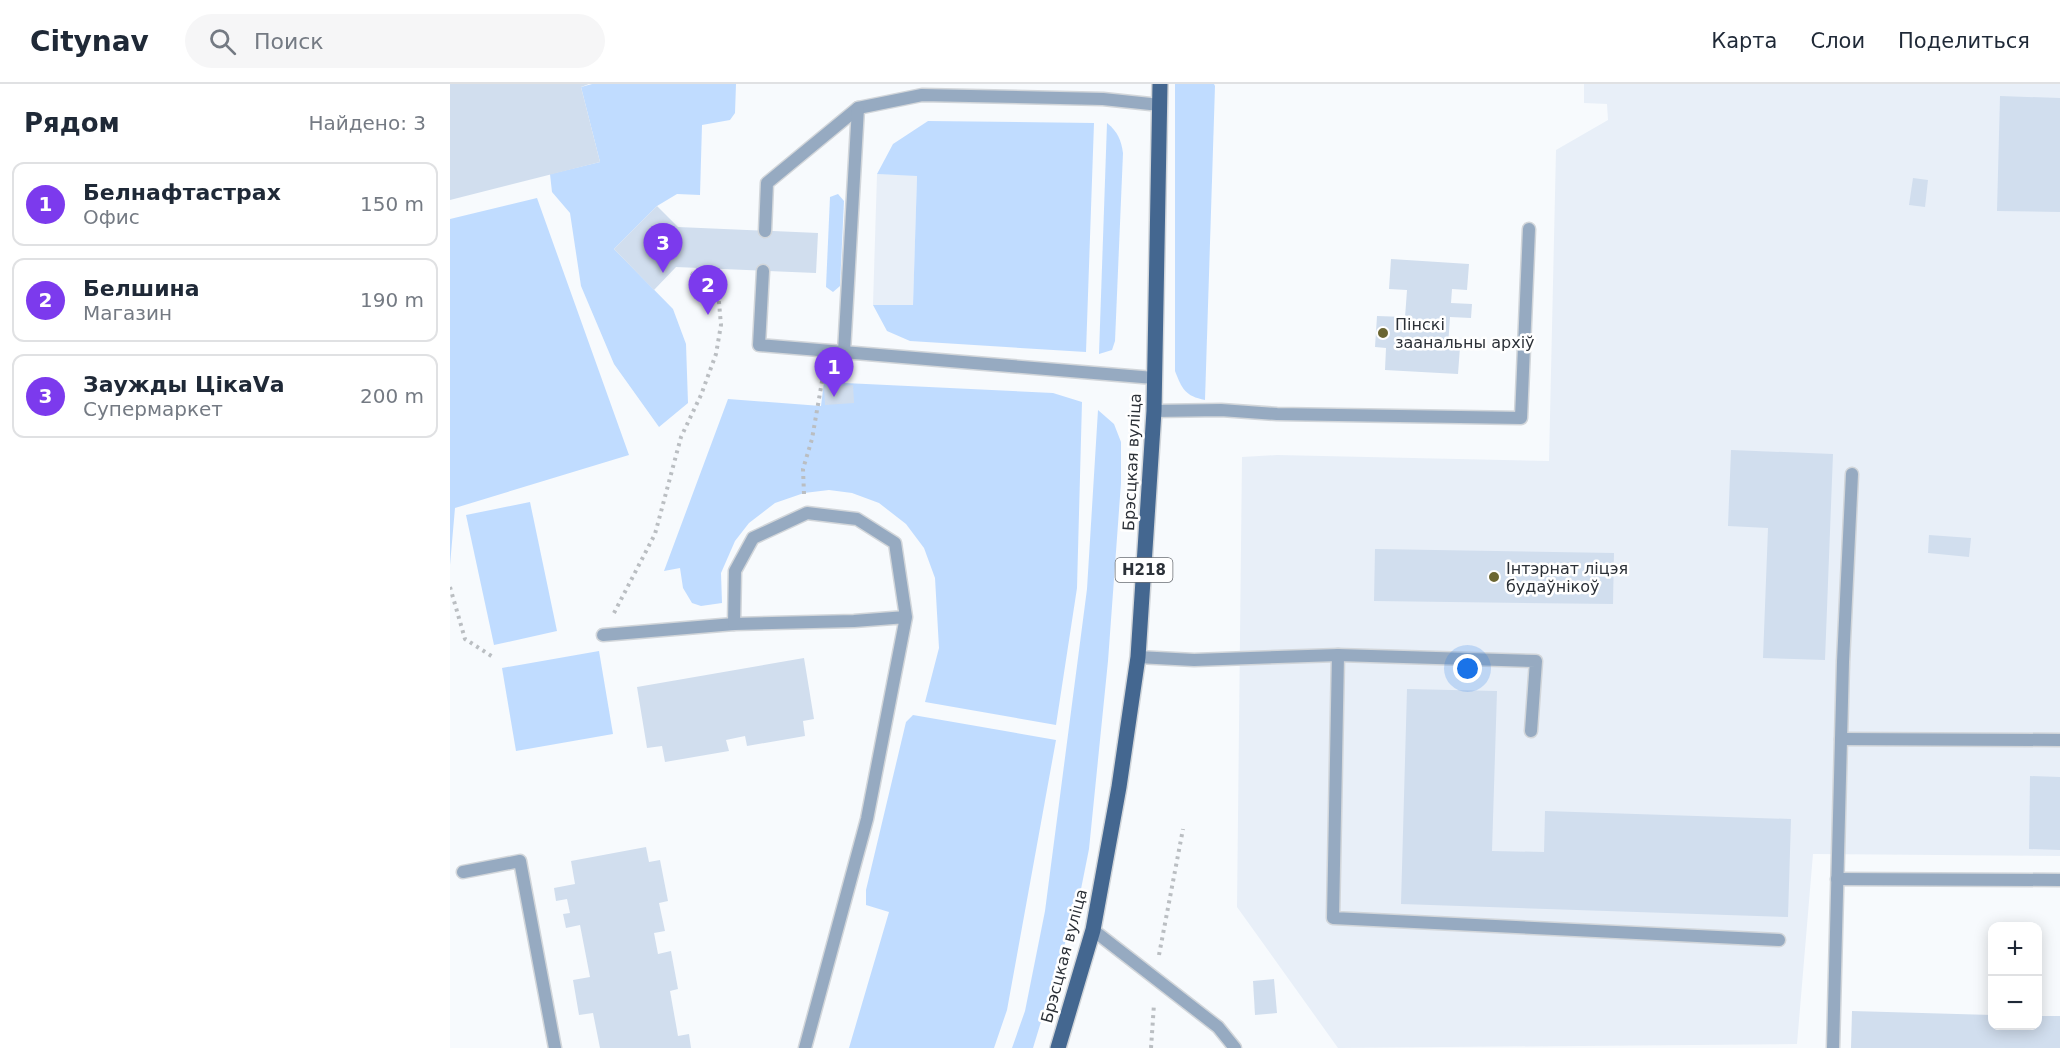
<!DOCTYPE html>
<html lang="ru">
<head>
<meta charset="utf-8">
<style>
	body { margin:0; font-family:"DejaVu Sans",sans-serif; background:#f6f6f7; color:#1f2937 }
	.controls { position:absolute; right:18px; bottom:18px; display:grid; overflow:hidden; border-radius:12px; box-shadow:0 3px 15px #0003 }
	.controls button { width:54px; height:54px; display:grid; place-items:center; padding:0; border:0; border-bottom:2px solid #e0e1e3; background:#fff; color:#1f2937; font:30px sans-serif }
	.you { position:absolute; left:1018px; top:585px; width:21px; height:21px; margin:-15px; border:4px solid #fff; border-radius:50%; background:#1a73e8; box-shadow:0 0 0 9px #1a73e833 }
	.badge { display:grid; place-items:center; width:39px; height:39px; border-radius:50%; background:#7c3aed; color:#fff; font-size:20px; font-weight:700 }
	.pin { position:absolute; translate:-50% -50px; filter:drop-shadow(0 2px 3px #0008) }
	.pin::after { content:''; position:absolute; top:32px; width:21px; height:18px; background:inherit; clip-path:polygon(0 0,100% 0,50% 100%) }
	.list { margin:0; padding:0; list-style:none }
	h2 { display:flex; justify-content:space-between; align-items:center; height:78px; margin:0; padding:0 24px; font-size:26px }
	h2 small { font-size:20px; font-weight:400; color:#747a83 }
	.list li { display:grid; grid-template-columns:39px 1fr auto; gap:18px; align-items:center; box-sizing:border-box; height:84px; margin:0 12px 12px; padding:0 12px; border:2px solid #e0e1e3; border-radius:12px }
	.list b { display:block; font-size:22px; white-space:nowrap }
	.list p { margin:0; font-size:20px; white-space:nowrap; color:#747a83 }
	.list em { font-size:20px; font-style:normal; color:#747a83 }
	.icon { flex:none; width:33px; height:33px; fill:none; stroke:currentColor; stroke-width:2; stroke-linecap:round; stroke-linejoin:round }
	.map { position:relative; flex:none; width:1610px; height:964px; overflow:hidden }
	header { display:flex; align-items:center; gap:36px; box-sizing:border-box; height:84px; padding:0 30px; background:#fff; border-bottom:2px solid #e0e1e3 }
	header strong { font-size:28px }
	nav { display:flex; gap:33px; margin-inline-start:auto; font-size:21px }
	.search { width:420px; height:54px; background:#f6f6f7; display:flex; align-items:center; gap:15px; box-sizing:border-box; padding:0 21px; border-radius:33px; color:#747a83; font-size:22px }
	main { display:flex }
	aside { flex:1; background:#fff }
	.map>svg:first-child { display:block }
	.built { fill:#e8eff8 }
	.green { fill:#c0dcff }
	.building { fill:#d1deee }
	.lines { fill:none; stroke-linecap:round; stroke-linejoin:round }
	.lane-casing { stroke:#d2d6da; stroke-width:15 }
	.primary-casing { stroke:#d2d6da; stroke-width:18 }
	.path { stroke:#babec2; stroke-width:4; stroke-dasharray:3 4.5; stroke-linecap:butt }
	.lane { stroke:#96aac1; stroke-width:12 }
	.primary { stroke:#446790; stroke-width:15 }
	.poi-dot { fill:#6b6632; stroke:#fff; stroke-width:2 }
	.labels { text-anchor:middle; dominant-baseline:central; stroke-width:5; stroke-linejoin:round; paint-order:stroke }
	.shield { fill:#fff; stroke:#6b6f74; stroke-width:1.5 }
	.shield-label { font-size:15px; font-weight:bold; fill:#2c3138 }
	.poi-label { font-size:16px; fill:#2c3138; stroke:#fff; text-anchor:start }
	.street-label { font-size:16px; fill:#2c3138; stroke:#fff }
</style>
</head>
<body>
<header>
<strong>Citynav</strong>
<div class="search"><svg class="icon" aria-label="search" viewBox="0 0 24 24"><circle cx="10" cy="10" r="6"/><path d="M15 15l6 6"/></svg>Поиск</div>
<nav><a>Карта</a><a>Слои</a><a>Поделиться</a></nav>
</header>
<main>
<aside>
<h2>Рядом<small>Найдено: 3</small></h2>
<ul class="list">
<li><span class="badge">1</span><div><b>Белнафтастрах</b><p>Офис</p></div><em>150 m</em></li>
<li><span class="badge">2</span><div><b>Белшина</b><p>Магазин</p></div><em>190 m</em></li>
<li><span class="badge">3</span><div><b>Заужды ЦікаVа</b><p>Супермаркет</p></div><em>200 m</em></li>
</ul>
</aside>
<div class="map">
<svg width="1610" height="964" viewBox="0 0 1610 964">
	<rect width="100%" height="100%" fill="#f7fafd"/>
	<g class="built">
		<path d="M1134,0H1610V772L1363,770L1347,960L888,964L787,823L792,373L827,371L1099,377L1106,66L1158,36L1157,20L1134,19Z"/>
		<path d="M427,90L467,91L463,222L423,221Z"/>
	</g>
	<g class="green">
		<path d="M142,0H286L285,29L280,36L252,41L250,111L227,110L207,122L164,165L223,225L236,260L238,319L209,343L164,280L131,202L120,129L102,108L100,90L150,78L131,3Z"/>
		<path d="M725,0H764L765,2L755,316C735,312 732,305 725,287Z"/>
		<path d="M478,37L644,39L636,268L460,257L437,247L423,221H463L467,92L427,90L443,60Z"/>
		<path d="M657,39C668,48 671,56 673,69L665,257L662,266L649,270Z"/>
		<path d="M388,110L394,117L390,202L383,208L376,203L380,113Z"/>
		<path d="M87,114L179,371L5,424L0,481V135Z"/>
		<path d="M374,298L603,309L632,318L627,504L606,641L475,618L489,564L485,494L474,464L456,440L429,419L402,409L379,406L354,409L325,419L299,439L285,457L271,489L272,519L251,522L242,519L233,504L230,484L214,487L278,315L371,322Z"/>
		<path d="M648,326L664,340L671,358V399L658,577L639,765L630,810L583,964H562L575,927L595,827L637,505Z"/>
		<path d="M80,418L107,547L44,561L16,431Z"/>
		<path d="M149,567L163,650L66,667L52,584Z"/>
		<path d="M463,631L606,656L557,926L544,964H399L439,828L416,821V806L456,638Z"/>
	</g>
	<g class="building">
		<path d="M0,0H139L131,3L150,78L0,116Z"/>
		<path d="M1550,12L1610,14V128L1547,127Z"/>
		<path d="M1463,94L1478,96L1475,123L1459,121Z"/>
		<path d="M207,122L228,143L368,149L366,189L226,183L204,206L164,165Z"/>
		<path d="M941,175L1019,180L1017,206L1002,205L1001,219L1022,220L1021,234L1000,233L998,262L1010,263L1008,290L935,286L936,264L925,263L927,232L955,233L956,220L957,206L939,205Z"/>
		<path d="M403,301L404,319L375,321L374,303Z"/>
		<path d="M1281,366L1383,370L1375,576L1313,574L1318,444L1278,442Z"/>
		<path d="M1479,451L1521,454L1519,473L1478,469Z"/>
		<path d="M925,465L1164,469L1163,520L924,517Z"/>
		<path d="M354,574L364,635L353,637L355,652L297,662L295,652L276,656L279,667L215,678L212,662L197,664L187,603Z"/>
		<path d="M957,605L1047,607L1042,767L1094,768L1095,727L1341,735L1338,833L951,820Z"/>
		<path d="M1580,692L1610,693V766L1579,765Z"/>
		<path d="M196,763L199,778L210,776L218,817L209,819L215,847L204,849L208,870L221,867L228,905L220,907L228,952L239,950L241,964H150L143,929L129,931L123,896L140,893L130,841L116,844L113,830L120,829L117,815L106,817L104,804L125,800L121,777Z"/>
		<path d="M824,895L827,929L805,931L803,897Z"/>
		<path d="M1402,927L1542,931V942H1588V932H1610V964H1401Z"/>
	</g>
	<g class="lines">
		<defs>
			<g id="lane">
				<path d="M315,147L317,99L408,24L472,11L653,15L710,21"/>
				<path d="M313,187L309,261L704,294"/>
				<path d="M394,268L408,24"/>
				<path d="M704,327L771,326L827,330L1071,334L1079,145"/>
				<path d="M153,551L284,540"/>
				<path d="M888,571L883,834L1329,856"/>
				<path d="M688,573L744,576L888,571L1086,577L1081,647"/>
				<path d="M1391,655L1610,656"/>
				<path d="M13,788L70,777L105,964"/>
				<path d="M1387,795L1610,796"/>
				<path d="M643,846L768,943L785,964"/>
				<path d="M355,964L417,735L456,533L445,459L407,435L357,429L303,454L285,487L284,540L404,537L456,533"/>
				<path d="M1383,964L1393,578L1402,390"/>
			</g>
			<path id="primary" d="M608,964L643,846L669,703L688,573L704,327L710,0"/>
		</defs>
		<use href="#lane" class="lane-casing"/>
		<use href="#primary" class="primary-casing"/>
		<g class="path">
			<path d="M354,410L353,385L362,355L374,286"/>
			<path d="M0,503L15,555L43,573"/>
			<path d="M164,529L205,450L231,353L251,311L266,270L271,241L268,207L241,189"/>
			<path d="M709,871L733,745"/>
			<path d="M701,964L704,920"/>
		</g>
		<use href="#lane" class="lane"/>
		<use href="#primary" class="primary"/>
	</g>
	<g class="poi-dot">
		<circle cx="933" cy="249" r="6"/>
		<circle cx="1044" cy="493" r="6"/>
	</g>
	<g class="labels">
		<rect class="shield" x="665.5" y="474" width="57" height="24" rx="4.5"/>
		<g class="shield-label">
			<text x="694" y="486">Н218</text>
		</g>
		<g class="poi-label">
			<text x="945" y="240">Пінскі<tspan x="945" dy="18">заанальны архіў</tspan></text>
			<text x="1056" y="484">Інтэрнат ліцэя<tspan x="1056" dy="18">будаўнікоў</tspan></text>
		</g>
		<g class="street-label">
			<text transform="translate(682 378) rotate(-87)">Брэсцкая вуліца</text>
			<text transform="translate(614 872) rotate(-75)">Брэсцкая вуліца</text>
		</g>
	</g>
</svg>
<div class="controls">
<button>+</button>
<button>−</button>
</div>
<div class="you"></div>
<div class="pin badge" style="left:384px;top:313px">1</div>
<div class="pin badge" style="left:258px;top:231px">2</div>
<div class="pin badge" style="left:213px;top:189px">3</div>
</div>
</main>
</body>
</html>
